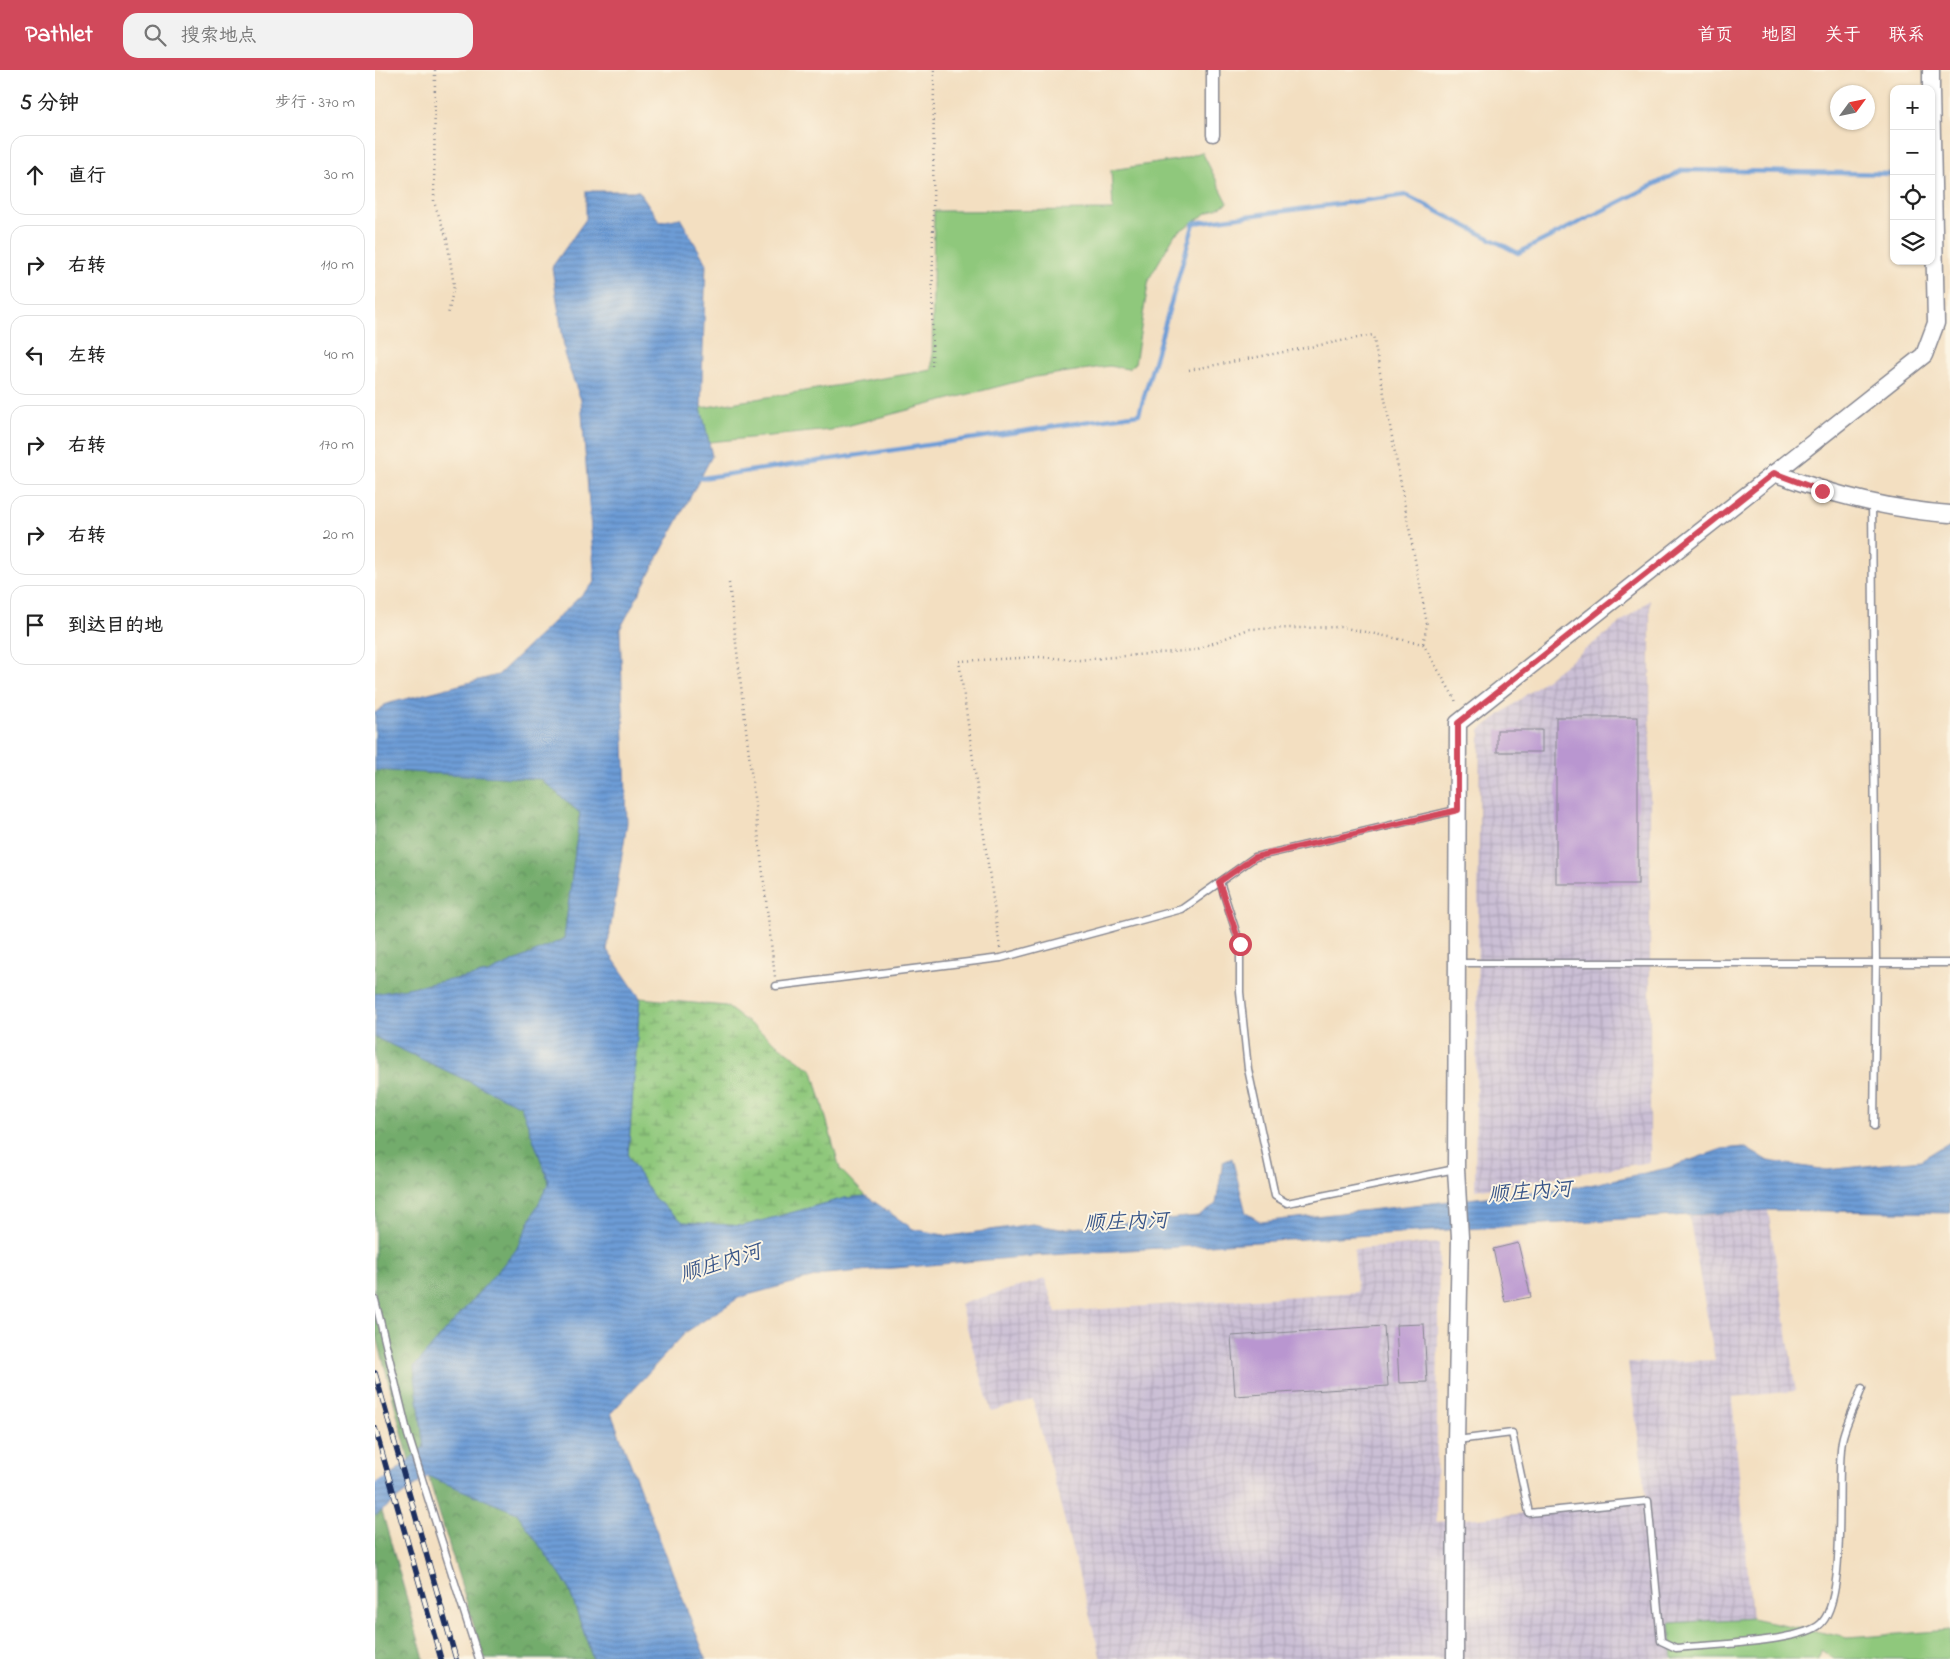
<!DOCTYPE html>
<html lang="zh">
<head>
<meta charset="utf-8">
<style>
	body { margin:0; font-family:"Indie Flower","LXGW WenKai TC",sans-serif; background:#f2f2f2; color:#222 }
	.controls { position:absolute; right:15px; top:15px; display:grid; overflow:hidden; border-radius:10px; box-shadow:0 1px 4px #0004 }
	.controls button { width:45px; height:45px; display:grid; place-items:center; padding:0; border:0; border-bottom:1px solid #e0e0e0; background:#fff; color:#222; font:25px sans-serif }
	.compass { position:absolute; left:1455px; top:15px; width:45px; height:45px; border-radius:50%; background:#fff; box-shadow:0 1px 4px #0004; rotate:57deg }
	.stop { position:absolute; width:15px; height:15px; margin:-11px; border:4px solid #d1495b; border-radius:50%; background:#fff }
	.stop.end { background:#d1495b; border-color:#fff; box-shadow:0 1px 5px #0008 }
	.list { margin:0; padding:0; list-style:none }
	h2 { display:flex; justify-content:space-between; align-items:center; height:65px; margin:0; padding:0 20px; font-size:21px }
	h2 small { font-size:16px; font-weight:400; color:#767676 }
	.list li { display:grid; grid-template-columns:32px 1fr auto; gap:15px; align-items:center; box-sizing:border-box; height:80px; margin:0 10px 10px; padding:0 10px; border:1px solid #e0e0e0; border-radius:15px }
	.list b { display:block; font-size:19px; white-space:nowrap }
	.list em { font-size:16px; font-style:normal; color:#767676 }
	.icon { flex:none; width:28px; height:28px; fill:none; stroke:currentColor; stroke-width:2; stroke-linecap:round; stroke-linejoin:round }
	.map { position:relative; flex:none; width:1575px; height:1589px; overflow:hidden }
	header { display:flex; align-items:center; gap:30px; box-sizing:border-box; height:70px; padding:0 25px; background:#d1495b; color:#fff }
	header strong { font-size:24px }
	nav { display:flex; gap:28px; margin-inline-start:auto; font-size:18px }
	.search { width:350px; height:45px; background:#f2f2f2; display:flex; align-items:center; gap:12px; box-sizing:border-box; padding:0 18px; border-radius:15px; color:#767676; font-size:19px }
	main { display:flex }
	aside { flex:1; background:#fff }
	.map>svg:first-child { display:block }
	.industrial { fill:url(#industrial-grid) }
	.green { fill:#8fc87c; stroke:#557c6d }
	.forest { fill:url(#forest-crowns); stroke:#476e65 }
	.wetland { fill:url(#wetland-marsh); stroke:#557c6d }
	.water { fill:url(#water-rules); stroke:#44669a }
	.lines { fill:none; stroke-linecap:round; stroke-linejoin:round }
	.stream { stroke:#6d9cd6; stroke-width:4.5 }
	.building { fill:#b996d0 }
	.service-casing { stroke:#878790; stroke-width:9 }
	.minor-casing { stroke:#878790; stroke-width:15 }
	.tertiary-casing { stroke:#878790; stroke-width:19 }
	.path { stroke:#878790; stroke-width:2.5; stroke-dasharray:1 4; stroke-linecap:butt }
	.service { stroke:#fff; stroke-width:6 }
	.minor { stroke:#fff; stroke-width:12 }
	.tertiary { stroke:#fff; stroke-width:16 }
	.rail-casing { stroke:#1b2f5e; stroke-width:5.5 }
	.rail { stroke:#fcf5e5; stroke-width:4; stroke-dasharray:11; stroke-linecap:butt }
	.route { stroke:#d1495b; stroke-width:6 }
	.labels { text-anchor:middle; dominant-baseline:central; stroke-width:4; stroke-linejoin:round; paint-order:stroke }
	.water-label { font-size:21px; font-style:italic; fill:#385588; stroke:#fcf5e5 }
</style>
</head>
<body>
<header>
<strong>Pathlet</strong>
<div class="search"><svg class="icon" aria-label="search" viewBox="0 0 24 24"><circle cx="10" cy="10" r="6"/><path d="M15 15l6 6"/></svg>搜索地点</div>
<nav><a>首页</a><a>地图</a><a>关于</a><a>联系</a></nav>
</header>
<main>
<aside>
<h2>5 分钟<small>步行 · 370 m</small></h2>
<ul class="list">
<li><svg class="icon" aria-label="ahead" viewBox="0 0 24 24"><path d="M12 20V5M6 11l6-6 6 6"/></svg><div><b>直行</b></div><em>30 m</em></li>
<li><svg class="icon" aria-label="right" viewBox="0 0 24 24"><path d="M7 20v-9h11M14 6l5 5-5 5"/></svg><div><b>右转</b></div><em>110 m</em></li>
<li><svg class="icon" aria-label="left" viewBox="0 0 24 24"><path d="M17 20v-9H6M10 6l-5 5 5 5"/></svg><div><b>左转</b></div><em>40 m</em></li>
<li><svg class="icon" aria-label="right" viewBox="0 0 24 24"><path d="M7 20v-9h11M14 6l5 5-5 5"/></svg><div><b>右转</b></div><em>170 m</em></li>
<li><svg class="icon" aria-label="right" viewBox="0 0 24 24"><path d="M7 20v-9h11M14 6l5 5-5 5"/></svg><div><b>右转</b></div><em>20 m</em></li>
<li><svg class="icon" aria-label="arrive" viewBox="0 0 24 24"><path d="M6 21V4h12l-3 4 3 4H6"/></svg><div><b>到达目的地</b></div></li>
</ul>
</aside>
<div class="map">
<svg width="1575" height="1589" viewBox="0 0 1575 1589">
	<defs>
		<pattern id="industrial-grid" width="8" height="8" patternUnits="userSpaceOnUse" patternTransform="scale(1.25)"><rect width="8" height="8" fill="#cbbfd5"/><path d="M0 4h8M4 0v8" fill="none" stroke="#aea4b9"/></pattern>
		<pattern id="forest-crowns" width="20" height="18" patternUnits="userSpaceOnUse" patternTransform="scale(1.25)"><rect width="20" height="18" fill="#73ac6c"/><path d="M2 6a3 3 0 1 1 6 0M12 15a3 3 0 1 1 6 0" fill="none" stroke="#5e8c5c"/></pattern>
		<pattern id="wetland-marsh" width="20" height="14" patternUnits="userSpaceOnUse" patternTransform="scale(1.25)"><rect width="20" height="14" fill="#8fc87c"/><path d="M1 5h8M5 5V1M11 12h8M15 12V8" fill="none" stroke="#74a369"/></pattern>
		<pattern id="water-rules" width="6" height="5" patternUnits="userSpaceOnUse" patternTransform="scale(1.25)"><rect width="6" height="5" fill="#6d9cd6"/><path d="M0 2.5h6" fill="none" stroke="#5980b1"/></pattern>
	</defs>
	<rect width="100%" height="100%" fill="#fcf5e5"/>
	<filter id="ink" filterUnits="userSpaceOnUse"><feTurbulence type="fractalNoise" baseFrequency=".02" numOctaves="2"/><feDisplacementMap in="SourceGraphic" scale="10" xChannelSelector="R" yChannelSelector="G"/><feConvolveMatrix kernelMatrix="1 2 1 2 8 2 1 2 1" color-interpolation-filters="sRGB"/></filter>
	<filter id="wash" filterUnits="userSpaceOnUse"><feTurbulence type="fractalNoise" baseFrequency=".0096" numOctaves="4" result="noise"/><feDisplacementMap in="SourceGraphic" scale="20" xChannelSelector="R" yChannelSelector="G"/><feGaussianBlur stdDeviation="1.12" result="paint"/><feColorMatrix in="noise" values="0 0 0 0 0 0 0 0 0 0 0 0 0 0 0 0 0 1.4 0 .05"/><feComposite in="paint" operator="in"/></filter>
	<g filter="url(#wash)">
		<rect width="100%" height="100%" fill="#f3dfc1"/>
		<g class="industrial">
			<path d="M1275,530V1092L1100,1120L1105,660Z"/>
			<path d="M1393,1140L1421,1321L1357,1327L1377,1548L1295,1553L1298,1589H726L658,1330L616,1341L585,1234L670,1209L681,1242L982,1222L979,1179L1064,1173L1061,1452L1272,1431L1253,1293L1340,1290L1314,1146Z"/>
		</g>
		<g class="green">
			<path d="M827,82L853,133L832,143L800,164L774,209L760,294L753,299L734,296L660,307L456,360L334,372L326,338L557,300L559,141L738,140L736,100L802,90Z"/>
			<path d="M1377,1548L1473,1568L1575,1560V1589H1459L1446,1580L1444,1589H1298L1295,1553Z"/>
		</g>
		<g class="forest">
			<path d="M0,700L166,709L205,743L189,869L113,903L0,924Z"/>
			<path d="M0,967L146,1036L174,1112L141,1180L39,1297L49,1377L34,1390L0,1259Z"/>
			<path d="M53,1406L142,1443L193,1516L218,1589H109Z"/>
			<path d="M0,1417L49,1589H0Z"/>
		</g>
		<path class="wetland" d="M265,928L351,936L438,1001L465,1099L491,1126L470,1128L368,1156L308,1152L279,1128L253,1086Z"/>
		<path class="water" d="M211,121H264L285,152L305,148L331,193L326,338L337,386L245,559L252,753L232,880L265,928L253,1086L279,1128L308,1152L368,1156L470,1128L491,1126L538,1159L574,1166L657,1154L686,1159L823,1146L841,1134L848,1092L857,1088L871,1143L886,1152L1210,1116L1293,1098L1347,1079L1369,1077L1393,1091L1452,1100L1546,1090L1575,1072V1143L1393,1140L658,1186L451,1204L365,1227L311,1262L236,1343L331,1589H218L193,1516L142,1443L53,1406L0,1446V1416L2,1417L49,1377L39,1297L141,1180L174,1112L146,1036L0,967V924L113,903L189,869L205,743L166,709L0,700V643L11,634L123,605L220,512L206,330L191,290L177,197L211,149Z"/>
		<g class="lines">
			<g class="stream">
				<path d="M320,409L764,344L819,153L1031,125L1143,183L1308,100L1519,104"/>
				<path d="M0,1416L12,1410"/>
			</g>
		</g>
		<g id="blocks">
			<g class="building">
				<rect x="1181" y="647" width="82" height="167"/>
				<rect x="1122" y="660" width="45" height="22"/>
				<path d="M1143,1173L1156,1227L1130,1232L1118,1179Z"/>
				<path d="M1049,1254L1052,1312L1024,1313L1021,1255Z"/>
				<path d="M1009,1256L1013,1316L860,1326L856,1266Z"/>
			</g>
		</g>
	</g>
	<g filter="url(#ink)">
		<use href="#blocks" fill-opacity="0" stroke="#878790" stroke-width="1"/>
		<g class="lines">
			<defs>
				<g id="service">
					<path d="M1497,432L1501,893L1499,1056"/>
					<path d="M845,812L865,874V922L873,999L900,1126L912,1133L1080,1099"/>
					<path d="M1083,893H1575"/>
					<path d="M401,916L626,888L807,839L880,787L1081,740"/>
					<path d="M0,1230L33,1365L104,1589"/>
					<path d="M1082,1370L1137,1363L1154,1443L1273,1431L1286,1571L1301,1578C1333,1575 1420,1572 1443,1556C1474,1535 1460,1407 1467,1371C1470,1354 1481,1335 1487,1318"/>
				</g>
				<path id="minor" d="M838,0V65"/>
				<g id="tertiary">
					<path d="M1556,0V19"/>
					<path d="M1399,403C1455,424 1515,440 1575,444"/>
					<path d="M1080,1589L1081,1371L1085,1167L1081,1099L1083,653L1549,285L1561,253L1556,22"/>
				</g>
			</defs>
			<use href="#service" class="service-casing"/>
			<use href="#minor" class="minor-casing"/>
			<use href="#tertiary" class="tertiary-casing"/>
			<g class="path">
				<path d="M60,0L59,132L72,169L79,216L73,245"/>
				<path d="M557,296L559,0"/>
				<path d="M814,300L998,265L1052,554L1048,574"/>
				<path d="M354,513L400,907"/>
				<path d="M625,878L584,591L664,587L704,590L820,580L874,559L966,557L1048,574L1080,629L1081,634"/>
			</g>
			<use href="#service" class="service"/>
			<use href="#minor" class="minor"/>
			<use href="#tertiary" class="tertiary"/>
			<defs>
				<g id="rail">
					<path d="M0,1303L81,1589"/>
					<path d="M0,1358L66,1589"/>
				</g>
			</defs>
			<use href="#rail" class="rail-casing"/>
			<use href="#rail" class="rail"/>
		</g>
	</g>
	<g class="lines" filter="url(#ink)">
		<path class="route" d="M865,874L844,812L880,787L1083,740V653L1399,403L1447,421"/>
	</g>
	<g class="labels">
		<g class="water-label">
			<text transform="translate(1155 1123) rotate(-4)">顺庄内河</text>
			<text transform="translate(751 1153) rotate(-2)">顺庄内河</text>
			<text transform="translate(346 1194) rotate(-17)">顺庄内河</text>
		</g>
	</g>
</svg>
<div class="controls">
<button>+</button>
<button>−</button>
<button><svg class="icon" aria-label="locate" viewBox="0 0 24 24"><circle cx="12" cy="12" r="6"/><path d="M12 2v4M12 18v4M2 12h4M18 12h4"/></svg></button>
<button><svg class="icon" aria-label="layers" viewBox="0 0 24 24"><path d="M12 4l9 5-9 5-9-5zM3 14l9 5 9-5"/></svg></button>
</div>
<svg class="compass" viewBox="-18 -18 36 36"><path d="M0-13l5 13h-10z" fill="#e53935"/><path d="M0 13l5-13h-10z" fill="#767676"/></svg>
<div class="stop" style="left:865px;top:874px"></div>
<div class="stop end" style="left:1447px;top:421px"></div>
</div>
</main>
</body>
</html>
